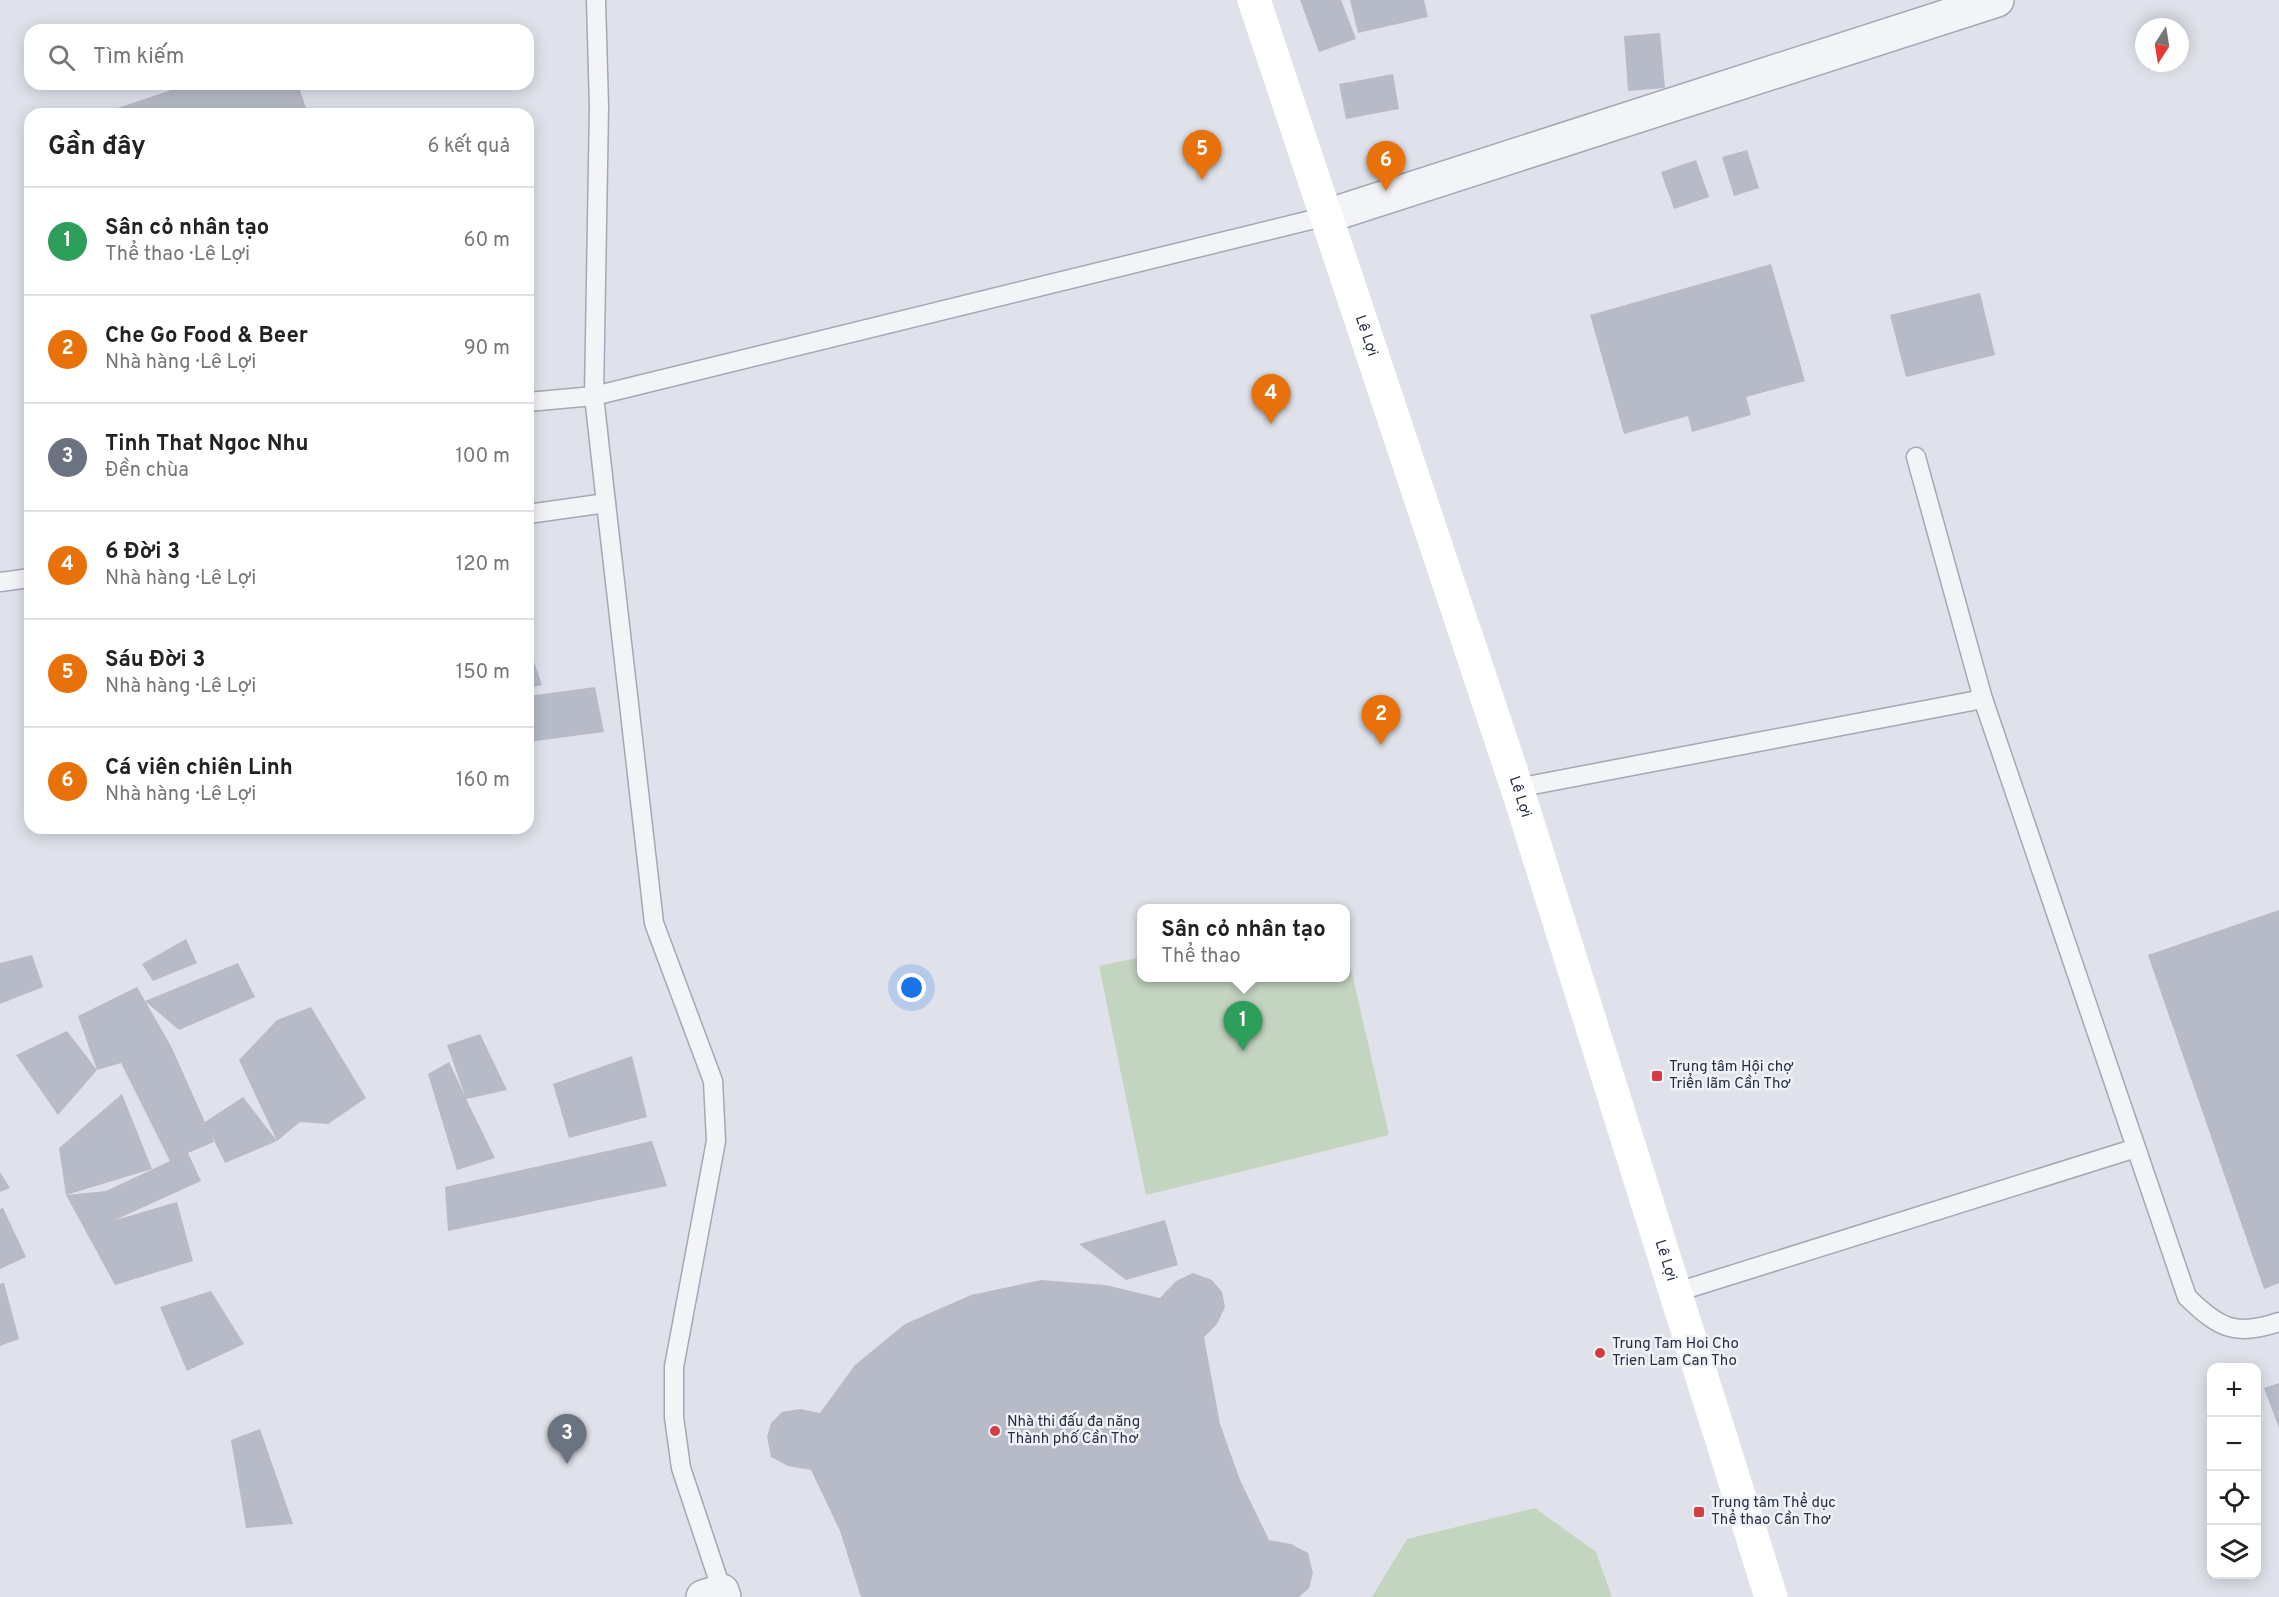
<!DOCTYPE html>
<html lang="vi">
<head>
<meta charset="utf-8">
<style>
	body { margin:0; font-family:Overpass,sans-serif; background:#f6f6f6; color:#222 }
	.controls { position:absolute; right:18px; bottom:18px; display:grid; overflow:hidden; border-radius:12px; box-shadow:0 3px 15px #0003 }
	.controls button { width:54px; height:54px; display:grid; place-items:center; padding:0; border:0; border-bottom:2px solid #e0e0e0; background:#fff; color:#222; font:30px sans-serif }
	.compass { position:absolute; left:2135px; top:18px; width:54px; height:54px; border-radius:50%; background:#fff; box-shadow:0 3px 15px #0003; rotate:192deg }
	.you { position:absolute; left:912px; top:988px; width:21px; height:21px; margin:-15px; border:4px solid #fff; border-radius:50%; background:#1a73e8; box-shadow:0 0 0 9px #1a73e833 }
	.badge { display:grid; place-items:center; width:39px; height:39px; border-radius:50%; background:#7c3aed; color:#fff; font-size:20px; font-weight:700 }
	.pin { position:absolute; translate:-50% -50px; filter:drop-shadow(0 2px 3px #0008) }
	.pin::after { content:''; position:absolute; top:32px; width:21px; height:18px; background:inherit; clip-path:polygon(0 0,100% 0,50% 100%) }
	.popup { position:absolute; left:1137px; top:904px; width:213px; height:78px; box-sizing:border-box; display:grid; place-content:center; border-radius:12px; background:#fff; filter:drop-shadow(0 2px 4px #0005); font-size:20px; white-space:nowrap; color:#767676 }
	.popup b { font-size:22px; color:#222 }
	.popup::after { content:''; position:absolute; left:50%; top:100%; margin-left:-12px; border:12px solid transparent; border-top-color:#fff }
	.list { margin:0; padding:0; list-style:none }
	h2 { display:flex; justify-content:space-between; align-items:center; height:78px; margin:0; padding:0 24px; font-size:26px }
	h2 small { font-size:20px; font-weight:400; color:#767676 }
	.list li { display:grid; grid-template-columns:39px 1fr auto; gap:18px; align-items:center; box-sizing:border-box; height:108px; padding:0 24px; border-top:2px solid #e0e0e0 }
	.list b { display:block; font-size:22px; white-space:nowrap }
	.list p { margin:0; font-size:20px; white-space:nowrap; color:#767676 }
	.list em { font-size:20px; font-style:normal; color:#767676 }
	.icon { flex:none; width:33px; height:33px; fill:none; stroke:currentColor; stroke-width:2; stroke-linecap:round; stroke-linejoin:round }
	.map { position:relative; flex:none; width:2279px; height:1597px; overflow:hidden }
	.search { position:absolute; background:#fff; box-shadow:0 3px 15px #0003; left:24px; top:24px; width:510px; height:66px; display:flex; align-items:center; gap:15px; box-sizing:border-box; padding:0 21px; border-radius:18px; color:#767676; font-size:22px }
	.panel { position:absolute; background:#fff; box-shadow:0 3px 15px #0003; left:24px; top:108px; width:510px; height:726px; border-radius:18px }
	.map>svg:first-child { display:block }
	.pitch { fill:#c3d4c0 }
	.building { fill:#b6bbc7 }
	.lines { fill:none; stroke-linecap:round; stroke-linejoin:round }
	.lane-casing { stroke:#a4a8b4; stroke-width:21 }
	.street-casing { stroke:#a4a8b4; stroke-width:36 }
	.lane { stroke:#f3f4f8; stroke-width:18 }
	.street { stroke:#f3f4f8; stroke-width:33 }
	.secondary { stroke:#fff; stroke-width:33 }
	.poi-dot { fill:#d63d43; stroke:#eff2f7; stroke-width:2 }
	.labels { text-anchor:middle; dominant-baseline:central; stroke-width:5; stroke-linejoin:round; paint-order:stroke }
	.street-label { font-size:15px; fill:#272e42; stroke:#eff2f7 }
	.poi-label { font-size:15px; fill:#272e42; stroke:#eff2f7; text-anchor:start }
</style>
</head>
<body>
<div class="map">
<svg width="2279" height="1597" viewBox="0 0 2279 1597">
	<rect width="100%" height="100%" fill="#dfe2ea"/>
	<g class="pitch">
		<path d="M1345,943L1389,1135L1146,1195L1099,966L1141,957V978H1345Z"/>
		<path d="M1535,1508L1596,1552L1612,1597H1372L1407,1539Z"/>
	</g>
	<g class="building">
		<path d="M1300,0H1341L1356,39L1319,52Z"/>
		<path d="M1350,0H1424L1428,17L1358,33Z"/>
		<path d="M1660,33L1665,88L1628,91L1624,36Z"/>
		<path d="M1393,74L1399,109L1346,119L1339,84Z"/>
		<path d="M189,84H298L308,114H100Z"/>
		<path d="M1747,150L1759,188L1734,196L1722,157Z"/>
		<path d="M1696,160L1709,197L1674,209L1661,172Z"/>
		<path d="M1771,264L1805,381L1746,397L1751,415L1692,432L1688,416L1624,434L1590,315Z"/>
		<path d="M1980,293L1995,355L1906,377L1890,315Z"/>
		<path d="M531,653L542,685L528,688V654Z"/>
		<path d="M595,687L604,732L528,742V696Z"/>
		<path d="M2279,910V1283L2264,1289L2148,955Z"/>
		<path d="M186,939L197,963L153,981L142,964Z"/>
		<path d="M32,955L43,987L0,1004V963Z"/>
		<path d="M238,963L255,997L179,1030L145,1001Z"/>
		<path d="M137,987L171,1046L205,1122L243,1097L277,1141L225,1163L211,1134L214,1142L188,1153L201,1181L115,1220L177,1202L193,1261L115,1285L66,1195L106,1191L170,1161L121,1063L97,1070L78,1016Z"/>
		<path d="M311,1007L366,1098L328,1124L300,1122L277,1141L239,1060L277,1020Z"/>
		<path d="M67,1031L97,1070L58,1115L16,1055Z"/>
		<path d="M480,1034L507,1090L466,1099L495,1158L457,1170L428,1074L449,1062L465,1096L447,1045Z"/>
		<path d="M632,1056L647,1117L569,1138L553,1084Z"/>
		<path d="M122,1094L152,1169L66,1195L59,1148Z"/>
		<path d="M652,1141L667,1186L448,1231L445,1187Z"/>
		<path d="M0,1172L10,1188L0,1192Z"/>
		<path d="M3,1208L26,1257L0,1269V1209Z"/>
		<path d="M1165,1220L1178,1265L1126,1280L1079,1244Z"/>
		<path d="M1193,1273L1212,1280L1222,1292L1225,1307L1217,1324L1204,1337L1220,1424L1240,1480L1269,1540L1291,1544L1308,1553L1313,1573L1309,1588L1299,1597H861L840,1531L811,1470L788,1466L771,1457L767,1437L771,1423L782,1412L800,1409L820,1413L855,1365L905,1324L971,1295L1041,1280L1105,1285L1160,1298L1176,1281Z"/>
		<path d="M4,1283L19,1339L0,1346V1284Z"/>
		<path d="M211,1291L244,1344L187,1371L160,1307Z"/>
		<path d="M2279,1383V1428L2264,1388Z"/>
		<path d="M260,1429L293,1524L246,1528L231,1440Z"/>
	</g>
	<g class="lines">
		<defs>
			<g id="lane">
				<path d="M596,0L599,107L594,396L606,503L654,923L713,1081L716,1141L674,1367V1417L681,1468L722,1591"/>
				<path d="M528,402L594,396L1327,216"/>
				<path d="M1916,457L1983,699L2187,1297C2219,1328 2235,1337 2279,1322"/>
				<path d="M528,514L606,503"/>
				<path d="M0,582L30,578"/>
				<path d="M1517,788L1983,699"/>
				<path d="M1677,1292L2136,1148"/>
			</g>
			<g id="street">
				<path d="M1327,216L1997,0"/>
				<path d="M703,1597L722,1591L724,1597"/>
			</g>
		</defs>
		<use href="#lane" class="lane-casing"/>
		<use href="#street" class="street-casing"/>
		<use href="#lane" class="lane"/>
		<use href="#street" class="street"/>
		<path class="secondary" id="s1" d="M1254,0L1517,788L1771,1597"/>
	</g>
	<g class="poi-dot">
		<rect x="1651" y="1070" width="12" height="12" rx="3"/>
		<circle cx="1600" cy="1353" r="6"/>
		<circle cx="995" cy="1431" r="6"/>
		<rect x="1693" y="1506" width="12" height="12" rx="3"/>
	</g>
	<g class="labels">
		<g class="street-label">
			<text stroke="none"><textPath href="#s1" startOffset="354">Lê Lợi</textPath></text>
			<text stroke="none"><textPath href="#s1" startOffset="840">Lê Lợi</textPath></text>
			<text stroke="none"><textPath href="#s1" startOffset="1326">Lê Lợi</textPath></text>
		</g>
		<g class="poi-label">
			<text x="1669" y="1067">Trung tâm Hội chợ<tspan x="1669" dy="17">Triển lãm Cần Thơ</tspan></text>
			<text x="1612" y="1344">Trung Tam Hoi Cho<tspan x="1612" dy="17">Trien Lam Can Tho</tspan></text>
			<text x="1007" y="1422">Nhà thi đấu đa năng<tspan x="1007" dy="17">Thành phố Cần Thơ</tspan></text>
			<text x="1711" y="1503">Trung tâm Thể dục<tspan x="1711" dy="17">Thể thao Cần Thơ</tspan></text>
		</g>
	</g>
</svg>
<div class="controls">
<button>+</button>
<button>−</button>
<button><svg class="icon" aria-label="locate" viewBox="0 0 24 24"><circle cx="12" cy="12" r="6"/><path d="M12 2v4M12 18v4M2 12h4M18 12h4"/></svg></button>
<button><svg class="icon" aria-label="layers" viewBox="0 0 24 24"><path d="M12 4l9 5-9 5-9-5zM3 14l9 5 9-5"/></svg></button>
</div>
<svg class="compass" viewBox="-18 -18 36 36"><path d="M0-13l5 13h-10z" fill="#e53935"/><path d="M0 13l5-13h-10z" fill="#767676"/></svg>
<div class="you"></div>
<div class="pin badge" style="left:1243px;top:1051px;background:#2e9e5b">1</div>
<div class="popup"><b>Sân cỏ nhân tạo</b>Thể thao</div>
<div class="pin badge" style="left:1381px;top:745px;background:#e8710a">2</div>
<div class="pin badge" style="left:567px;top:1464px;background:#6b7280">3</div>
<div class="pin badge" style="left:1271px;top:424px;background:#e8710a">4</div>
<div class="pin badge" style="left:1202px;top:180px;background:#e8710a">5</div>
<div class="pin badge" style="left:1386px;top:191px;background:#e8710a">6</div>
<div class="search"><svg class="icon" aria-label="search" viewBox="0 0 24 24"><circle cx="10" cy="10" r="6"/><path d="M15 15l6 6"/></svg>Tìm kiếm</div>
<section class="panel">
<h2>Gần đây<small>6 kết quả</small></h2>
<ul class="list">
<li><span class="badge" style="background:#2e9e5b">1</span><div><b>Sân cỏ nhân tạo</b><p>Thể thao · Lê Lợi</p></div><em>60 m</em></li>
<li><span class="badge" style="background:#e8710a">2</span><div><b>Che Go Food &amp; Beer</b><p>Nhà hàng · Lê Lợi</p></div><em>90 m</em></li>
<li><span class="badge" style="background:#6b7280">3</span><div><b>Tinh That Ngoc Nhu</b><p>Đền chùa</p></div><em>100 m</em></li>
<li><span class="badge" style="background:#e8710a">4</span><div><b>6 Đời 3</b><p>Nhà hàng · Lê Lợi</p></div><em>120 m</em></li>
<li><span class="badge" style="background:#e8710a">5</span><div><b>Sáu Đời 3</b><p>Nhà hàng · Lê Lợi</p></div><em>150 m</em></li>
<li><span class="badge" style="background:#e8710a">6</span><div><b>Cá viên chiên Linh</b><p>Nhà hàng · Lê Lợi</p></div><em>160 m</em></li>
</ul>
</section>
</div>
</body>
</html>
